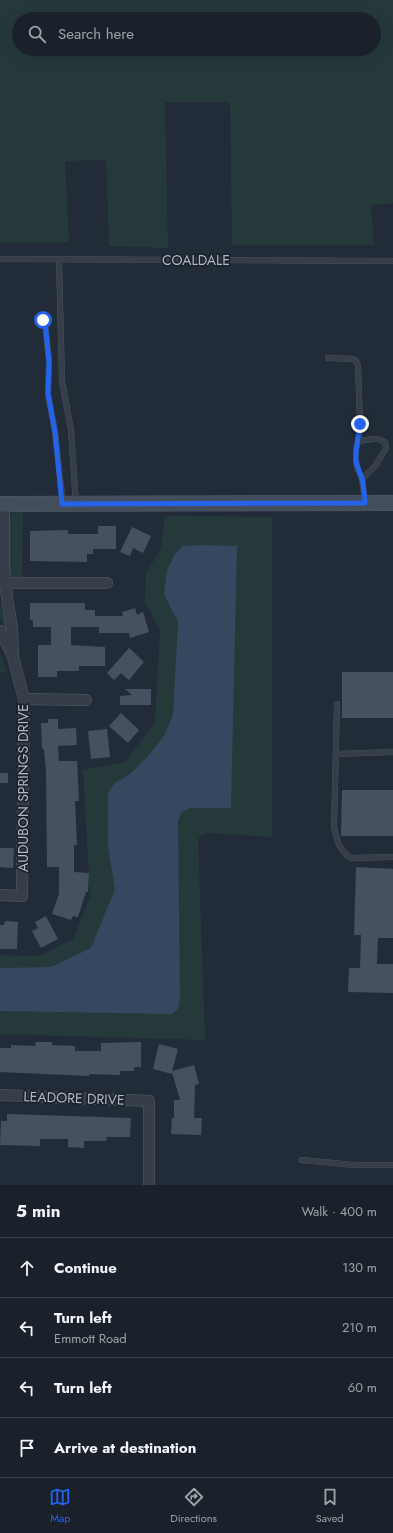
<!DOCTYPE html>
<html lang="en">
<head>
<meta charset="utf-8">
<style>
	body { margin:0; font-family:Jost,sans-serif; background:#272e37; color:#f1f3f6 }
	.stop { position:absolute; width:12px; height:12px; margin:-9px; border:3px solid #2563eb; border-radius:50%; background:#fff }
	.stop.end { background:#2563eb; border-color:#fff; box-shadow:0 1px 4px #0008 }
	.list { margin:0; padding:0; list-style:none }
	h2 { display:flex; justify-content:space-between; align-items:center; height:52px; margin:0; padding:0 16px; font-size:17px }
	h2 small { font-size:13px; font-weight:400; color:#9fa3a9 }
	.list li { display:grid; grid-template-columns:26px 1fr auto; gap:12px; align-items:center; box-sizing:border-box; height:60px; padding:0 16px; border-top:1px solid #383e47 }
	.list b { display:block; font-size:15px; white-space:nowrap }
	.list p { margin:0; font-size:13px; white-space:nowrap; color:#9fa3a9 }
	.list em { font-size:13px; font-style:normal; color:#9fa3a9 }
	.icon { flex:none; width:22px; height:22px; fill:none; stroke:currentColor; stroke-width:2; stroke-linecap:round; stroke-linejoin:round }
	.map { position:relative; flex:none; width:393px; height:1185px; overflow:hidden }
	.search { position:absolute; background:#1a212b; box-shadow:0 4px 16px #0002; left:12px; right:12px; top:12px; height:44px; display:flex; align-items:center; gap:10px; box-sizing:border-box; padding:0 14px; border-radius:22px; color:#9fa3a9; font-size:15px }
	.sheet { height:292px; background:#1a212b }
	nav { display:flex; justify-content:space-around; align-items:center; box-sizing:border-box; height:56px; border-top:1px solid #383e47; background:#1a212b; font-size:11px; color:#9fa3a9 }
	nav a { display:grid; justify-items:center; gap:2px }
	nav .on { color:#2563eb }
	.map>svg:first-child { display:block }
	.green { fill:#25393b; fill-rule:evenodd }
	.water { fill:#364760 }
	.building { fill:#455161 }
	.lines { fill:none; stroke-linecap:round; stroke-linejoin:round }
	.lane-casing { stroke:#535b67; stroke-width:6 }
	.street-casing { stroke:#535b67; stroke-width:12 }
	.secondary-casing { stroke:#535b67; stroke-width:16 }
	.lane { stroke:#363e49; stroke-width:5.5 }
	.street { stroke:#363e49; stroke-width:11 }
	.secondary { stroke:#444d5c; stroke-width:15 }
	.route { stroke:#2563eb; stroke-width:5 }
	.labels { text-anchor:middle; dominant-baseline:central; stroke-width:3.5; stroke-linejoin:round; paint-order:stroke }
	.street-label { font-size:14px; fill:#b0b8c6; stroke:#1b232e }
</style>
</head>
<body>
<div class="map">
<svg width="393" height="1185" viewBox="0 0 393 1185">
	<rect width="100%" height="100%" fill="#222c39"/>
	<g class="green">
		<path d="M0,0H393V203L371,205L374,245H232L230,102H165L168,248L109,246L106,160L65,161L69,242L0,243ZM19,19H374V49H19Z"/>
		<path d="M18,507L23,509L22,577L15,578L7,570L8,517Z"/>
		<path d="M165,516L272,517V837L205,833L198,839L205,1040L0,1034V955L40,956L74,938L90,896L83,770L125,762L155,722L160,630L145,602L146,573L161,549Z"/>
		<path d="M0,602L7,632H4L0,616Z"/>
		<path d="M0,654L7,672L0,673Z"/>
	</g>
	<path class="water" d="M203,545L237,546L231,808H190L182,812L178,820L180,998L178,1009L172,1014L0,1011V968L51,967L91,948L115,889L108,846V793L115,783L130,774L148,756L164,736L173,715L178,621L170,607L164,593L167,570L175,554L182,546Z"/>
	<g class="building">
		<path d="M98,526H116V549H93V554H87V562L30,561V531L68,530V534H98Z"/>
		<path d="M132,527L151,536L143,553L133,548L130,556L120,552Z"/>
		<path d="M30,603H85V610H95V616H123L122,612L135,608L137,615L143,612L149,632L130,638L129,633H99V627H71V645L105,647V666H79V671H57V677H38V645H51V627H33V620H30Z"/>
		<path d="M129,648L144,662L129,680L121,673L114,680L107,673Z"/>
		<rect x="342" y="672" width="51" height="46"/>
		<path d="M125,689H151V705H120V696L132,695Z"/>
		<path d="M121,713L139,730L128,743L109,726Z"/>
		<path d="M48,719H58V729L76,728L77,745L58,746L59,761H77L79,801H75L77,845H74V872L89,873L88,892H86L78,917L73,916L71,920L52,914L59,894V867H47L46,772L44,749H42L41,723H48Z"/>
		<path d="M107,729L110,757L91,759L88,731Z"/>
		<rect x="0" y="773" width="8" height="10"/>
		<path d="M342,790H393V836H341Z"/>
		<path d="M0,848H14L13,868L0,867Z"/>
		<path d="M356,867L393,869V938H378L377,964H393V993L348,992L349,968H360L361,935H354Z"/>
		<path d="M46,916L58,939L41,948L32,931L38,928L35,922Z"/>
		<path d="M5,921L18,922L17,949H0V925H4Z"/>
		<path d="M36,1042H52V1045L75,1046V1051H101V1043L141,1042V1067H134V1071H120V1075L89,1074V1076L0,1072V1048H11V1045L35,1046Z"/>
		<path d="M159,1044L178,1049L172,1071L194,1065L199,1084L195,1085L194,1118H202L201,1135L171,1134L172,1118H174V1100H180L172,1072V1074L153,1069Z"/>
		<path d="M7,1114L131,1118L130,1137H107L106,1141H84V1148L68,1147V1139H40V1146L0,1145L1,1121H7Z"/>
	</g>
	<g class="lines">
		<defs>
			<g id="lane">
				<path d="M0,259L393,261"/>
				<path d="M59,259L62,381L71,430L76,504"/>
				<path d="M43,320L45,322L49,361L48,394L55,432L63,504"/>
				<path d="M328,358L353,359L356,361L358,365L360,424L359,436L356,450V460L357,467L362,479L365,503"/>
				<path d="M358,441L372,439H378L385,442L386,448L376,465L362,479"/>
				<path d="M337,704L334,827C337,840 339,851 351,858L393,857"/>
				<path d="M336,754L393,752"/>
				<path d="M302,1160L354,1165H393"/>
			</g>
			<g id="street">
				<path d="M0,583H107"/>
				<path d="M0,631L12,654"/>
				<path d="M24,699L86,700"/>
				<path d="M0,895L22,896L24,699L13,657L12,629L7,598L4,566V504"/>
				<path d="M0,1095L149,1101V1185"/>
			</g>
			<path id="secondary" d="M0,504L393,503"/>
		</defs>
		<use href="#lane" class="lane-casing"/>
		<use href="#street" class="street-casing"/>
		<use href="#secondary" class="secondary-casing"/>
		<use href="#lane" class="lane"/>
		<use href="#street" class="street"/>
		<use href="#secondary" class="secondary"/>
	</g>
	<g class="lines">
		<path class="route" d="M43,320L45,322L49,361L48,394L55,432L62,504L365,503C364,495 364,486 362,479C360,472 357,467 356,461C355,448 359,436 360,424"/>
	</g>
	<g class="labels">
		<g class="street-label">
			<text x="196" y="260">COALDALE</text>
			<text transform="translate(23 788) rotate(-90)">AUDUBON SPRINGS DRIVE</text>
			<text transform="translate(74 1098) rotate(2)">LEADORE DRIVE</text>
		</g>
	</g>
</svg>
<div class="stop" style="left:43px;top:320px"></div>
<div class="stop end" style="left:360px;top:424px"></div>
<div class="search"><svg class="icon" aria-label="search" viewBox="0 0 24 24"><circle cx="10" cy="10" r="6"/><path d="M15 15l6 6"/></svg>Search here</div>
</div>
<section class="sheet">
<h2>5 min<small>Walk · 400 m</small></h2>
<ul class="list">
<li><svg class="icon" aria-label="ahead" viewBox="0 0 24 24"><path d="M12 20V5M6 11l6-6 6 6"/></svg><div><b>Continue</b></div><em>130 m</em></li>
<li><svg class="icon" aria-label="left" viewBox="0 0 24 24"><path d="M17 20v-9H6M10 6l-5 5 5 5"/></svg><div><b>Turn left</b><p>Emmott Road</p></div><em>210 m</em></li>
<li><svg class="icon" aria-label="left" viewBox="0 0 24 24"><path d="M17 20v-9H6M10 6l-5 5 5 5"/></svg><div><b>Turn left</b></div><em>60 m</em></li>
<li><svg class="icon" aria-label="arrive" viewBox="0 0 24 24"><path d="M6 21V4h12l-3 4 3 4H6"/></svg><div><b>Arrive at destination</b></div></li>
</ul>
</section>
<nav>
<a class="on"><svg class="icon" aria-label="map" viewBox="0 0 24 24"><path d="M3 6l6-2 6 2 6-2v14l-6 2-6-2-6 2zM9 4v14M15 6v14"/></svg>Map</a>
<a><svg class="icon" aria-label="directions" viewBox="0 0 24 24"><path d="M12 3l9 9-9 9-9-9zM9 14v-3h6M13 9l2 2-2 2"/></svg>Directions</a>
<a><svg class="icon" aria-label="saved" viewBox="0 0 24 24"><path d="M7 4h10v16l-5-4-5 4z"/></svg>Saved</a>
</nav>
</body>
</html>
